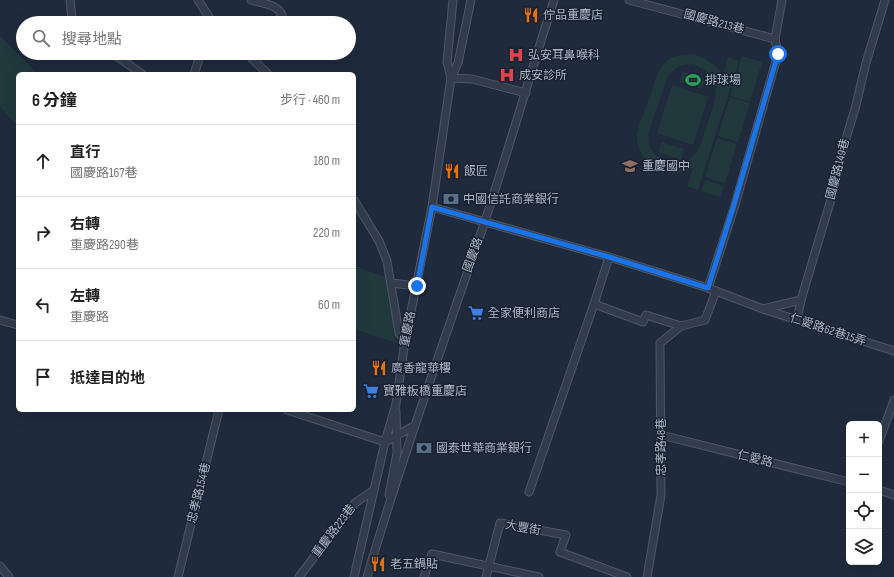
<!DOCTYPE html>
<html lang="zh-TW">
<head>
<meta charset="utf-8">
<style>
	body { margin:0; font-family:"Sofia Sans Condensed","Noto Sans TC",sans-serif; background:#f6f6f6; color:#222 }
	.controls { position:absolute; right:12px; bottom:12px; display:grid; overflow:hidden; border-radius:6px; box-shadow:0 4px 16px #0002 }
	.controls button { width:36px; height:36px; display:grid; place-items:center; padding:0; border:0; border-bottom:1px solid #e0e0e0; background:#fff; color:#222; font:20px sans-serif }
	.stop { position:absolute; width:12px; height:12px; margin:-9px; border:3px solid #1a73e8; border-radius:50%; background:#fff }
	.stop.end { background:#1a73e8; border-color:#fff; box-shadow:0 1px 4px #0008 }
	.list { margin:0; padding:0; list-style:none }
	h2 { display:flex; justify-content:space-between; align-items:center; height:52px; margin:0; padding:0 16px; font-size:17px }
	h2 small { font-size:13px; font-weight:400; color:#767676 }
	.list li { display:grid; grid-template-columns:26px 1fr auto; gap:12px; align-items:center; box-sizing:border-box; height:72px; padding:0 16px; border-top:1px solid #e0e0e0 }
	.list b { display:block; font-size:15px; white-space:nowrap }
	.list p { margin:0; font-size:13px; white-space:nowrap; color:#767676 }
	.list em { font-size:13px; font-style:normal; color:#767676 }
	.icon { flex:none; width:22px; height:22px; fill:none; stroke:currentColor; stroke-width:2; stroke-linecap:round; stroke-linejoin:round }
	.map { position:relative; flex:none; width:894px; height:577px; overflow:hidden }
	.search { position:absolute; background:#fff; box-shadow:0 4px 16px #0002; left:16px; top:16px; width:340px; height:44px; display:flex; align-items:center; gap:10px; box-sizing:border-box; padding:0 14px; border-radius:22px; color:#767676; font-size:15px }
	.panel { position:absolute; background:#fff; box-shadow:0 4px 16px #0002; left:16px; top:72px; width:340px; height:340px; border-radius:6px }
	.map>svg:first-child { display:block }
	.green { fill:#21393d; fill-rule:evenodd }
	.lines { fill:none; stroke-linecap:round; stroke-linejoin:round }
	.minor-casing { stroke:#4e5766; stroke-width:9 }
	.minor { stroke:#333c4c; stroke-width:7 }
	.route { stroke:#1a73e8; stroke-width:5 }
	.labels { text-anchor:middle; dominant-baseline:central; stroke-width:3; stroke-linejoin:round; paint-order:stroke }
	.poi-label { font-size:12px; fill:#aeb7c8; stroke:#192230; text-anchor:start }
	.street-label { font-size:12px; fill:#aeb7c8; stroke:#192230 }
</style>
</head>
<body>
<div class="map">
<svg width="894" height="577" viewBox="0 0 894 577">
	<rect width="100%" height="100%" fill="#1f2a3c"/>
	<g class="green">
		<path d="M0,36L38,74H18V127L0,107Z"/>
		<path d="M692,54C706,58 714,63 723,75L728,57L739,61L698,190L687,186L693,168C686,171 679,174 670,173C653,172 635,152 637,135C638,123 646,109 650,97C654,85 656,69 667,61C674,55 683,55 692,54ZM693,64C727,78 715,101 706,128C703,137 701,149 693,156C682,168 659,164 651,149C648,144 648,137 649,131L668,76C675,67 681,65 693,64Z"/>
		<path d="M742,56L762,62L750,102L730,96Z"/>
		<path d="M683,71L705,79L702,89L680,82Z"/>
		<path d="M672,85L708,97L693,145L657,133Z"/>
		<path d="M730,97L750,103L738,142L718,136Z"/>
		<path d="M717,138L737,144L725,183L705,177Z"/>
		<path d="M662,142L684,149L681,160L658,152Z"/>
		<path d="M705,180L724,186L720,197L701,191Z"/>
		<path d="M354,266L385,277L396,343L354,329Z"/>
	</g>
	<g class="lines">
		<defs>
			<g id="minor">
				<path d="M70,0L72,18L75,23"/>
				<path d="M198,0L213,23"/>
				<path d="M251,0C261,3 277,4 282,15L276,23"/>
				<path d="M629,0L775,39"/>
				<path d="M112,53L142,74"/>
				<path d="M246,53L268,74"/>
				<path d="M194,74L201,53"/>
				<path d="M451,78L447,62L453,0"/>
				<path d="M451,78L472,79L526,93"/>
				<path d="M354,200L379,241L387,261L399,333L405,341"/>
				<path d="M432,207L609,257L708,288L763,309L894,351"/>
				<path d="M609,257L594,304L643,322L646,315L681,326L705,320L716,291"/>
				<path d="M391,283L417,286"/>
				<path d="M708,288L735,205L778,54L775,39L782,0"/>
				<path d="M763,309L801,300L834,189L844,145L855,109L866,63L885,0"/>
				<path d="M0,320L18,325"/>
				<path d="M797,320L801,300"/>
				<path d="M287,410L385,442L414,426"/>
				<path d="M661,435L849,482"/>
				<path d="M879,441L894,400"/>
				<path d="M879,490L894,495"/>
				<path d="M529,492L594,304"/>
				<path d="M389,495L397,453L396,412"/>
				<path d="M0,566L9,577"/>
				<path d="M178,577L219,410"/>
				<path d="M299,577L355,503L374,490"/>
				<path d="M354,577L385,442L396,404L405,341L432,207L451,78L458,63L471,0"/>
				<path d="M367,577C401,461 442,347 481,233C507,156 529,77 554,0"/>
				<path d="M424,577L432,554L539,577"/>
				<path d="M486,577L500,523L566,535L560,552L627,577"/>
				<path d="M647,577L661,495L660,343L681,326"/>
			</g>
		</defs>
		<use href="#minor" class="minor-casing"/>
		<use href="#minor" class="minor"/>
	</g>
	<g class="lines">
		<path class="route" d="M417,286L432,207L609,257L708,288L734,205L778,54"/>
	</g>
	<defs>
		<symbol id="restaurant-bare" viewBox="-9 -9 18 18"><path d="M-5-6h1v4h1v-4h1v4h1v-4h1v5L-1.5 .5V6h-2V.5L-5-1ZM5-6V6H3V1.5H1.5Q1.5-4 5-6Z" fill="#e8710a" stroke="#192230" stroke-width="2.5" paint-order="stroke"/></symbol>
		<symbol id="hospital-bare" viewBox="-9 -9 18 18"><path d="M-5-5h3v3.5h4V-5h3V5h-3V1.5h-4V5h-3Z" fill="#e0444e" stroke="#192230" stroke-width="2.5" paint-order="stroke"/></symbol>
		<symbol id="stadium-bare" viewBox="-9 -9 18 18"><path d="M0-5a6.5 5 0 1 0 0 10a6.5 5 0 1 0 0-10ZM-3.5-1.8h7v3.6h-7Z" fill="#2e9e5b" stroke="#192230" stroke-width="2.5" paint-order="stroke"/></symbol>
		<symbol id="school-bare" viewBox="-9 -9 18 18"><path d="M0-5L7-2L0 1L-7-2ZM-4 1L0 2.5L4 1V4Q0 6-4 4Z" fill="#8d6e63" stroke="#192230" stroke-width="2.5" paint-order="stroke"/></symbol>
		<symbol id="bank-bare" viewBox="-9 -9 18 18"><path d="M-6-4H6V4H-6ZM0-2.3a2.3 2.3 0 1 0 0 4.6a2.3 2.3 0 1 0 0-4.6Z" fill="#5c6f8a" stroke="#192230" stroke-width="2.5" paint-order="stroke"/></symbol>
		<symbol id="supermarket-bare" viewBox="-9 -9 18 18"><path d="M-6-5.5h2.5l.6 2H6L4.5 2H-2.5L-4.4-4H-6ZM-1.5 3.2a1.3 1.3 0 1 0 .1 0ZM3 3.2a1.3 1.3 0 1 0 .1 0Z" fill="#3f7fe0" stroke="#192230" stroke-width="2.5" paint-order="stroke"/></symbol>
	</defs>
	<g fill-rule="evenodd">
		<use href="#restaurant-bare" x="520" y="4" width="22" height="22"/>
		<use href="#hospital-bare" x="505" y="44" width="22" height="22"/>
		<use href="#hospital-bare" x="496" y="64" width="22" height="22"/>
		<use href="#stadium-bare" x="682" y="69" width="22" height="22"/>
		<use href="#school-bare" x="619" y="155" width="22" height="22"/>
		<use href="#restaurant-bare" x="441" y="160" width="22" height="22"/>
		<use href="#bank-bare" x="440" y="188" width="22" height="22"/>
		<use href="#supermarket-bare" x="465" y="302" width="22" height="22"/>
		<use href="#restaurant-bare" x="368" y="357" width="22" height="22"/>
		<use href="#supermarket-bare" x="360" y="380" width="22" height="22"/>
		<use href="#bank-bare" x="413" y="437" width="22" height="22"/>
		<use href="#restaurant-bare" x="367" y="553" width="22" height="22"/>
	</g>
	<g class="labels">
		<g class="poi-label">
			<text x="543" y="15">佇品重慶店</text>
			<text x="528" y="55">弘安耳鼻喉科</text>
			<text x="519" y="75">成安診所</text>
			<text x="705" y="80">排球場</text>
			<text x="642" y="166">重慶國中</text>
			<text x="464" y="171">飯匠</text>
			<text x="463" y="199">中國信託商業銀行</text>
			<text x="488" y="313">全家便利商店</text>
			<text x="391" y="368">廣香龍華樓</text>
			<text x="383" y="391">寶雅板橋重慶店</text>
			<text x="436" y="448">國泰世華商業銀行</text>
			<text x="390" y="564">老五鍋貼</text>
		</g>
		<g class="street-label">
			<text transform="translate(714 22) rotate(15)">國慶路213巷</text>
			<text transform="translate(838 169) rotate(-76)">國慶路149巷</text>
			<text transform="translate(473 255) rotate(-70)">國慶路</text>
			<text transform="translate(408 329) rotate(-79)">重慶路</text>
			<text transform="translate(828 330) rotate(18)">仁愛路62巷15弄</text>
			<text transform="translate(661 447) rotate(-90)">忠孝路48巷</text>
			<text transform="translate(755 459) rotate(14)">仁愛路</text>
			<text transform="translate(199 493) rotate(-76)">忠孝路154巷</text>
			<text transform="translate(523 528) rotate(10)">大豐街</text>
			<text transform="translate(334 531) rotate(-53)">重慶路223巷</text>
		</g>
	</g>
</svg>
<div class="controls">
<button>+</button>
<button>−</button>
<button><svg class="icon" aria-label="locate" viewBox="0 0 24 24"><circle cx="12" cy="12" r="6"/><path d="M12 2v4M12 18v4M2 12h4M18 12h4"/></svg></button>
<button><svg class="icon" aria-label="layers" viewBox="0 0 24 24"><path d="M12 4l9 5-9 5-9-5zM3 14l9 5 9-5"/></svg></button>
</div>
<div class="stop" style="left:778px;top:54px"></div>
<div class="stop end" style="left:417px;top:286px"></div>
<div class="search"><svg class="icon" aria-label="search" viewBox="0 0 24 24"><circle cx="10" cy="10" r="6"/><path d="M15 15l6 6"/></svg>搜尋地點</div>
<section class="panel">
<h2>6 分鐘<small>步行 · 460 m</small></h2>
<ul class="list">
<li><svg class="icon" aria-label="ahead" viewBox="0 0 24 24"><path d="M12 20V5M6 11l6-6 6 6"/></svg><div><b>直行</b><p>國慶路167巷</p></div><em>180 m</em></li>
<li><svg class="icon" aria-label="right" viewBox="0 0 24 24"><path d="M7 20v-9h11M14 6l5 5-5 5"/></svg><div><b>右轉</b><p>重慶路290巷</p></div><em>220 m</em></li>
<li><svg class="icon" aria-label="left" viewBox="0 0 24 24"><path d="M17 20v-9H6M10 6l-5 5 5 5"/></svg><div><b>左轉</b><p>重慶路</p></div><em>60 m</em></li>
<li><svg class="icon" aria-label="arrive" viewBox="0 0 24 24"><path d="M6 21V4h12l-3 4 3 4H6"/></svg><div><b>抵達目的地</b></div></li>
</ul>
</section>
</div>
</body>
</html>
